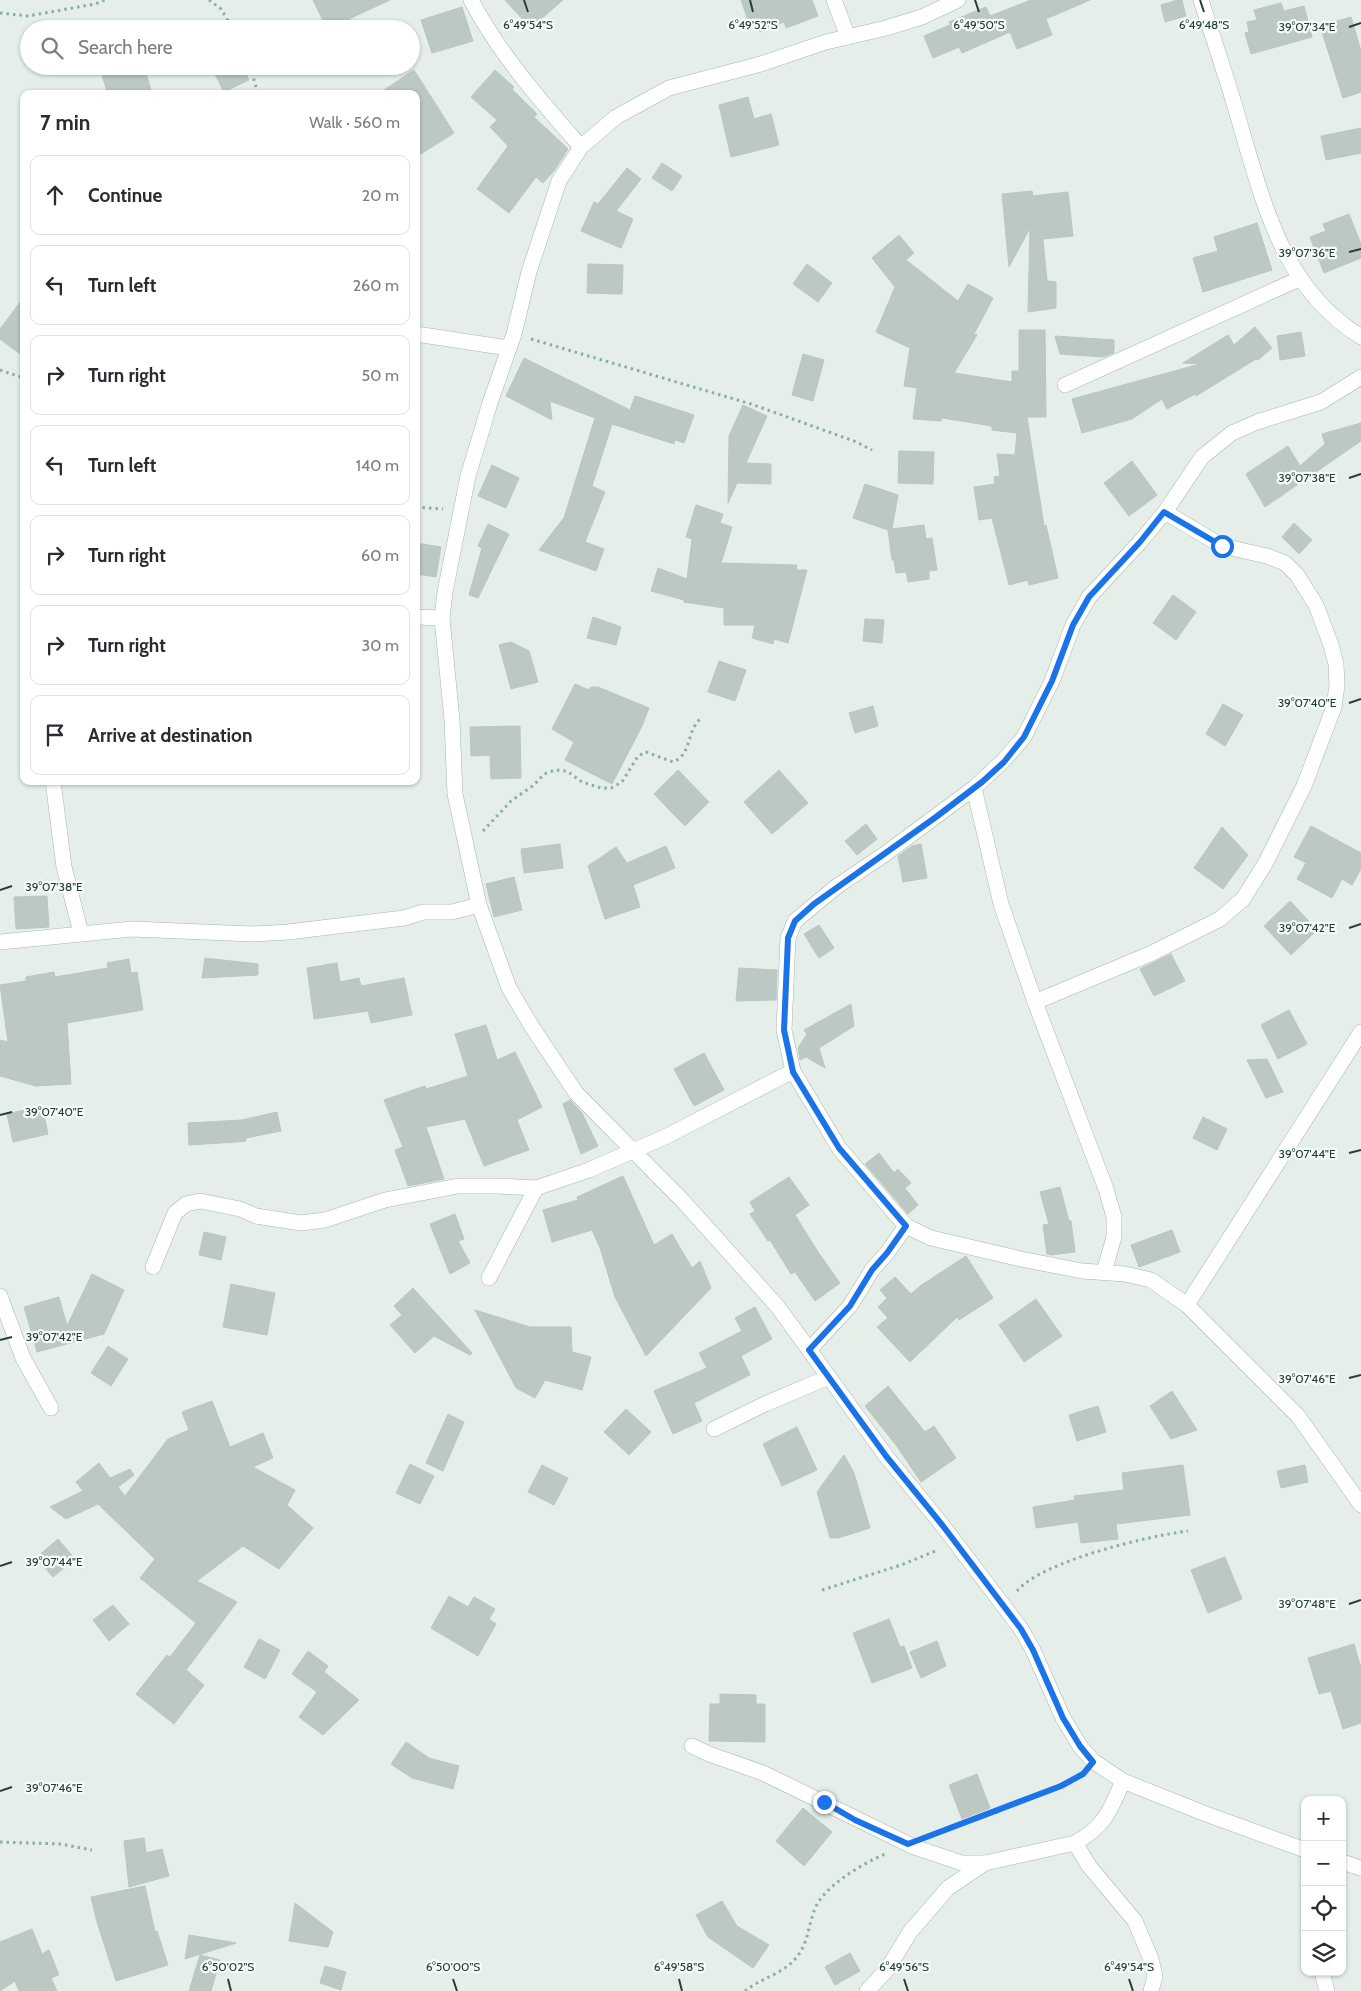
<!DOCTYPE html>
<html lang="en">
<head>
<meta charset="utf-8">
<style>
	body { margin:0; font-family:Cabin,sans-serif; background:#f2f2f3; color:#2b2b33 }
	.controls { position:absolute; right:15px; bottom:15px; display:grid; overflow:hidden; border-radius:10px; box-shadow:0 1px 4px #0004 }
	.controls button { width:45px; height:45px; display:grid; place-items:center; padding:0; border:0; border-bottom:1px solid #e1e1e2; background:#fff; color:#2b2b33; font:25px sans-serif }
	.stop { position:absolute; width:15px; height:15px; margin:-11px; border:4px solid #1a73e8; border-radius:50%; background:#fff }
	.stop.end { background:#1a73e8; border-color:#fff; box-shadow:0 1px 5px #0008 }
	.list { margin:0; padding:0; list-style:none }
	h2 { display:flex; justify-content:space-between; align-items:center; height:65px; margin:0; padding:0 20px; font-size:21px }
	h2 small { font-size:16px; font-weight:400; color:#7c7c81 }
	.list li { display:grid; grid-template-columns:32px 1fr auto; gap:15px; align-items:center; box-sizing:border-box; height:80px; margin:0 10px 10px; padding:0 10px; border:1px solid #e1e1e2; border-radius:10px }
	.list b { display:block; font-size:19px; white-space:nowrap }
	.list em { font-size:16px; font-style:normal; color:#7c7c81 }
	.icon { flex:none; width:28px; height:28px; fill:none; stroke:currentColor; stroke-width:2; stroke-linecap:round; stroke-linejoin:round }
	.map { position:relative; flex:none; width:1361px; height:1991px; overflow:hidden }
	.search { position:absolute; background:#fff; box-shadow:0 1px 4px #0004; left:20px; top:20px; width:400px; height:55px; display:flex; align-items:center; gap:12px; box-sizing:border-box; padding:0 18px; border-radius:28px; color:#7c7c81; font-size:19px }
	.panel { position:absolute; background:#fff; box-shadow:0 1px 4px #0004; left:20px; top:90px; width:400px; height:695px; border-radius:10px }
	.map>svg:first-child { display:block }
	.building { fill:#bbc9c2; stroke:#b8c8c0 }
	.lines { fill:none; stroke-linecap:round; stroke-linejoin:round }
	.street-casing { stroke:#a8b6b0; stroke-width:16 }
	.path { stroke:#87b09f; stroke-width:3; stroke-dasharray:2.5 4; stroke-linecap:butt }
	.street { stroke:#fff; stroke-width:15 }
	.route { stroke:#1a73e8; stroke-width:6 }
	.ticks { fill:none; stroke:#254036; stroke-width:2 }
	.ticks-label { font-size:12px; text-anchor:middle; fill:#254036; stroke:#f6faf8; stroke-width:4.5; stroke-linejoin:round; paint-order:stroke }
</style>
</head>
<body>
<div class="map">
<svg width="1361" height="1991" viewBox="0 0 1361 1991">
	<rect width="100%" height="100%" fill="#e5eee9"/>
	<g class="building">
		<path d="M313,0H390L349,19L353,29H327Z"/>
		<path d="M505,0H563L540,20L527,24Z"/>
		<path d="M741,0H812L818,16L786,28L784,22L760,32L756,23L750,26Z"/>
		<path d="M1031,0H1090L1046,19L1052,35L1017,49L1010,32L962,53L959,47L933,58L924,36L950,25L949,22L986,7L990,16Z"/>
		<path d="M1178,0H1182L1186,16L1165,22L1161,5Z"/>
		<path d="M1281,3L1284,11L1304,6L1312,37L1251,54L1245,33L1249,32L1247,22L1257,20L1254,10Z"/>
		<path d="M462,7L473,41L432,53L421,20Z"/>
		<path d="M1351,17L1361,51V92L1343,98L1320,26Z"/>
		<path d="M99,66H144L152,94H108Z"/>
		<path d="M211,66H243L249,80L224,92Z"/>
		<path d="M414,70L454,133L416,157V94H378Z"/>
		<path d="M495,70L514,87L512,89L537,114L534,117L568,149L554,171L543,183L536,177L509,213L477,189L508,146L490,127L497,120L471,97Z"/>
		<path d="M748,97L754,119L771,114L779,145L731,157L719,105Z"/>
		<path d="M1361,128V153L1326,160L1321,136Z"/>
		<path d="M662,163L682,176L672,191L652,178Z"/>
		<path d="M627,168L641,179L616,211L633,219L621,248L581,231L594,202L598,204Z"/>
		<path d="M1032,191L1033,196L1068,192L1073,236L1043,239L1047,281L1056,282V308L1028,312L1030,228L1009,267L1002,194Z"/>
		<path d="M1349,214L1361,244V258L1324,273L1310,237L1326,231L1323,224Z"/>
		<path d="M1257,223L1272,270L1203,292L1193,258L1218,251L1214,237Z"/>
		<path d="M899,235L914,253L906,260L958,301L968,284L993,298L974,334L977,335L954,373L1012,382V371H1019V330H1045L1046,417H1027L1044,526L1046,525L1058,578L1029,585L1028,580L1009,585L992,518L979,520L974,487L995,484L994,477L1000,476L997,454L1015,455L1017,433L992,430V426L942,418L941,421L913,419L917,388L904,386L910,348L876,332L895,287L872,258Z"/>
		<path d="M588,264L623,265L622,294L587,293Z"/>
		<path d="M807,264L832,283L818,302L793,284Z"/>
		<path d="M24,297V357L0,339V329Z"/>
		<path d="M1255,327L1272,348L1258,360L1256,359L1196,396L1195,394L1167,409L1162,399L1132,419L1082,433L1072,399L1200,364L1183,363L1228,335L1234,345Z"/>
		<path d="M1301,332L1305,356L1280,360L1277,336Z"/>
		<path d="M1055,336L1114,340V353L1103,357L1060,354Z"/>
		<path d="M803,354L824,360L813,401L792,395Z"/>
		<path d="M524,358L630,410L635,396L694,415L684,443L675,440L674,444L612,424L592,486L605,492L585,542L604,549L596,571L539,550L563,519V521L595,418L550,401L552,420L506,396Z"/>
		<path d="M743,405L767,416L746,463L771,464V484L737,483L728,503L729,436Z"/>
		<path d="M1361,423V441L1265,507L1246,474L1288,446L1300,466L1325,444L1322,434Z"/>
		<path d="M899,451L934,452L933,484L898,483Z"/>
		<path d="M1132,461L1157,495L1129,516L1104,483Z"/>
		<path d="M492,465L519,478L506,508L478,496Z"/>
		<path d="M865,484L898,495L892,529L924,525L926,539L932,538L937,570L929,571V579L908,582L906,572L896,573L894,560H892L888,530L853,518Z"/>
		<path d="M696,505L723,514L720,523L732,527L721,563L797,565L796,570H807L788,643L774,639L773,644L752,638L755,625H724V608L684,602V600L651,591L658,568L687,579L692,539L686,537Z"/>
		<path d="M1294,523L1312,540L1299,554L1282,537Z"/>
		<path d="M488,524L509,534L478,598L469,595L482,548L478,546Z"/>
		<path d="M416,543L441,547L436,577L416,574Z"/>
		<path d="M1173,595L1196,612L1176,640L1153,623Z"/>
		<path d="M593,617L621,627L616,645L587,638Z"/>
		<path d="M865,619L884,620L882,643L863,641Z"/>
		<path d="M511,642L529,651L538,682L511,689L499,645Z"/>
		<path d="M719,661L746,670L735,701L708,692Z"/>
		<path d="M575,684L589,690L591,687H598L649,708L642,726L612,784L565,760L574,742L552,729Z"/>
		<path d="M1223,704L1243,715L1225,746L1206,734Z"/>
		<path d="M873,706L878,726L855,733L849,713Z"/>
		<path d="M520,726L521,778L491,779L490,755L471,756L470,727Z"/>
		<path d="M678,770L709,802L685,826L654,794Z"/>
		<path d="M779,770L808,803L772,834L744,802Z"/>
		<path d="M866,824L877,839L857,855L845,841Z"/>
		<path d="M1311,826L1361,853V869L1352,885L1342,879L1332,898L1297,879L1306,863L1294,857Z"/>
		<path d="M1222,827L1248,855L1223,889L1194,868Z"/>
		<path d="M560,844L563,868L524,873L521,849Z"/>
		<path d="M921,844L927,878L903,882L898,856L912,846Z"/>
		<path d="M666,846L675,868L633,885L640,907L605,919L588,866L616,847L627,863Z"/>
		<path d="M514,877L522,910L494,917L486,884Z"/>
		<path d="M47,896L49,927L16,929L14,897Z"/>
		<path d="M1290,901L1317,930L1291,955L1264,926Z"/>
		<path d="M819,925L834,948L819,958L804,934Z"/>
		<path d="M1171,954L1185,981L1154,996L1140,969Z"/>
		<path d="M205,958L258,964V975L202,978Z"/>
		<path d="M129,959L131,973L137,972L143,1010L67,1023L71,1084L36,1086L0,1076V1040L8,1042L0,985L26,981V977L54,972L55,977L108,968L107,963Z"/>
		<path d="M337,963L340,982L359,978L361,986L404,978L412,1015L371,1023L368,1011L314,1019L307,968Z"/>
		<path d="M739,968L777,970L776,1000L736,1001Z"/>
		<path d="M851,1004L854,1026L819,1048L825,1068L806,1057L800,1060L798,1048L807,1034L804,1030Z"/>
		<path d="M1289,1010L1307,1044L1278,1059L1261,1025Z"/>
		<path d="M486,1025L497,1060L515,1052L542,1107L517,1120L529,1150L484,1166L465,1119L426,1127L444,1179L408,1186L395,1150L403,1147L384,1100L425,1086L426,1089L468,1076L455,1034Z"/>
		<path d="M704,1053L724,1090L694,1106L674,1069Z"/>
		<path d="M1267,1059L1283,1092L1266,1098L1247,1060Z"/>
		<path d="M570,1100L582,1113L598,1146L581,1154L563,1104Z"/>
		<path d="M42,1106L48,1134L13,1142L7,1114Z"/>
		<path d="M277,1112L281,1131L246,1138V1141L237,1142L189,1145L188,1123L242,1120Z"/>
		<path d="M1203,1117L1227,1129L1217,1150L1193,1138Z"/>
		<path d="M879,1153L894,1173L898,1169L911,1183L905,1188L918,1205L908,1214L865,1164Z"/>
		<path d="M623,1176L654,1245L672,1234L692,1268L700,1261L711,1288L646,1356L615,1297L600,1248L592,1230L552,1242L543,1210L578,1200L577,1197Z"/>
		<path d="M789,1177L809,1205L795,1215L818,1252L840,1283L815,1301L795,1272L791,1274L770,1240L768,1241L750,1214L755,1211L750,1202Z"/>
		<path d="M1060,1187L1069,1221H1071L1075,1252L1051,1255L1047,1254L1043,1225L1049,1224L1040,1192Z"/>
		<path d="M455,1214L464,1239L458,1241L470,1263L450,1274L430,1224Z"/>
		<path d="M1172,1230L1180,1252L1139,1267L1131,1245Z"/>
		<path d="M204,1232L226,1237L221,1260L199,1255Z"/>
		<path d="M966,1256L993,1298L959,1320L957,1317L910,1362L877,1327L888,1318L878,1307L887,1298L880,1290L895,1277L911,1294L920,1286Z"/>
		<path d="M92,1274L124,1290L104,1334L37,1352L24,1307L59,1297L67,1326Z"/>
		<path d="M231,1284L275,1293L267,1335L223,1327Z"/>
		<path d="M413,1288L472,1353L470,1355L434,1336L415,1353L390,1325L402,1315L394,1306Z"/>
		<path d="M1036,1299L1062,1336L1024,1362L999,1325Z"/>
		<path d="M755,1307L772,1339L741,1356L750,1375L694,1403L702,1421L673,1434L654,1391L707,1368L699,1353L742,1331L735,1318Z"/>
		<path d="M475,1310L530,1327H571L572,1352L591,1357L582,1390L545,1380L535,1398L516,1388Z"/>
		<path d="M108,1346L128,1359L111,1386L91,1373Z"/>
		<path d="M888,1386L925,1432L934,1426L956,1458L921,1482L896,1445L865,1406Z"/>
		<path d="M1172,1391L1197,1430L1171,1439L1150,1406Z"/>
		<path d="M212,1401L230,1447L263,1433L273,1458L253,1467L295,1490L287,1505L313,1528L279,1569L243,1546L197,1581L237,1602L186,1670L204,1685L174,1724L136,1694L167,1655L170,1657L196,1623L140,1578L155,1559L98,1504L66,1519L50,1507L83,1491L76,1482L99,1463L110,1478L130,1469L134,1475L118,1487L125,1496L168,1439L189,1430L182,1412Z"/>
		<path d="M1098,1406L1106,1432L1077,1441L1069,1415Z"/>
		<path d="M626,1409L651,1432L629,1455L604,1432Z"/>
		<path d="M448,1414L464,1422L443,1471L426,1463Z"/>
		<path d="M797,1427L817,1470L782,1486L763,1444Z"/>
		<path d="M844,1455L854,1473L870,1528L838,1538H830L817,1492Z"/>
		<path d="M410,1464L434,1476L420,1504L396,1493Z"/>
		<path d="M542,1465L568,1478L554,1505L528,1492Z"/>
		<path d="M1183,1465L1190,1515L1116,1524L1118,1539L1081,1543L1078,1522L1036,1528L1033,1507L1075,1500L1074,1496L1124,1490L1122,1473Z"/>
		<path d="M1305,1465L1308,1482L1281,1488L1277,1471Z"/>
		<path d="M58,1539L75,1559L53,1577L36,1558Z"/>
		<path d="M1225,1557L1242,1599L1208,1613L1191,1570Z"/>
		<path d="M449,1596L468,1607L474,1597L495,1609L489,1619L496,1624L478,1656L431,1628Z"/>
		<path d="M113,1605L129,1624L109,1641L93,1620Z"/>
		<path d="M889,1619L900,1647L904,1646L912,1668L872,1683L853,1633Z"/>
		<path d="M259,1639L280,1650L265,1679L244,1667Z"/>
		<path d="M937,1641L946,1666L921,1678L910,1652Z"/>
		<path d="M1354,1644L1361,1668V1723L1343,1729L1331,1691L1319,1694L1308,1658Z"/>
		<path d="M308,1651L328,1666L324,1672L359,1700L323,1735L299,1717L317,1692L292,1674Z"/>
		<path d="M720,1694L756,1695V1704H765V1742L709,1741L710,1704H720Z"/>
		<path d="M406,1742L429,1758L459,1766L453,1789L412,1778L391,1764Z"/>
		<path d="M977,1774L990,1808L962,1819L949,1785Z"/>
		<path d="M803,1808L832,1832L804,1866L776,1841Z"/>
		<path d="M144,1838L146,1853L162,1849L169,1876L129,1887L124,1841Z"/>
		<path d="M145,1886L155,1932L157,1931L168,1965L116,1981L97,1922L91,1897Z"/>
		<path d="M722,1901L737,1926L769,1945L753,1968L708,1937L696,1915Z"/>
		<path d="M295,1903L333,1932L328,1947L289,1941Z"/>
		<path d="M32,1929L42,1954L49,1950L59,1975L51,1978L57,1991H19L15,1981L0,1991V1942Z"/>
		<path d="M189,1935L236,1943L185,1959Z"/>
		<path d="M850,1953L860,1971L835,1985L825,1967Z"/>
		<path d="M200,1955L220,1960L211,1991H189Z"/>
		<path d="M325,1966L346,1972L341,1990L320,1983Z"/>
	</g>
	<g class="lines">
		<defs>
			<g id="street">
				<path d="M471,0C500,55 540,100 581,147"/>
				<path d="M834,0L848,37"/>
				<path d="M958,0L922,17L886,28L826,42L761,64L669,88L616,117L581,147L559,181L529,272L514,334L490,403L468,476L445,592L442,618L452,720L455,794L479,905L509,988L532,1027L576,1093L682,1200L778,1307L886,1456L943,1526L1021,1629L1033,1650L1063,1718L1080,1746L1093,1761L1123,1781L1206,1814L1305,1850"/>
				<path d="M1201,0C1215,44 1230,87 1242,131C1266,212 1285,289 1361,337"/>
				<path d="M416,334L508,348"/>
				<path d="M1361,377L1321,402L1257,422L1232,433L1202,457L1165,512L1140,542L1089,597L1073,625L1052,681L1024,737L1003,761L974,788L885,854L836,887L795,921L788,938L784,1030L793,1071L839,1148L906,1226L931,1238L1021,1259L1082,1271L1125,1274L1151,1280L1187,1305L1298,1416L1361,1505"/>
				<path d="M1065,385L1299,279"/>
				<path d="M416,617L442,618"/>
				<path d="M53,781L64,867L81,933"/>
				<path d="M974,788L1001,904L1035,1002L1106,1189L1114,1217V1237L1104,1272"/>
				<path d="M0,942L132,929L252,934L288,932L404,918L423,912H452L479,905"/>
				<path d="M1035,1002L1150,954L1220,919L1243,899L1265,864L1304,786L1334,707L1337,685L1336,664L1331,645L1316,605L1297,575L1285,563L1267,556L1222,546L1165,512"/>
				<path d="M153,1267L175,1213L186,1204L200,1201L240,1209L256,1216L301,1223L325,1220L385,1200L458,1186H498L536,1188L589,1170L667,1136L793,1071"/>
				<path d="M489,1278L536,1188"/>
				<path d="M0,1296L23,1358L51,1408"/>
				<path d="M1187,1305L1361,1032"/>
				<path d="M809,1350L850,1306L872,1270L887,1253L906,1226"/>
				<path d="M714,1429L765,1404L829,1377"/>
				<path d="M692,1746L709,1754L763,1773L914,1847L962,1863H985L1075,1843C1105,1826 1110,1811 1123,1781"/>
				<path d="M1075,1843L1089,1866L1135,1921L1151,1959L1155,1976L1151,1991"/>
				<path d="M1342,1862L1361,1868"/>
				<path d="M1322,1972L1327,1991"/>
				<path d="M867,1991L886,1971L910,1932L948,1888L985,1863"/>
			</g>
		</defs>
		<use href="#street" class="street-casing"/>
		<g class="path">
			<path d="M209,0L221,9L233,29"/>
			<path d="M0,13L28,16L95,4L105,0"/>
			<path d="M250,66L258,94"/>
			<path d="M531,339L751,404L854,441L872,450"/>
			<path d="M0,370L24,378"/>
			<path d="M416,507L443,509"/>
			<path d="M483,831L511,801L534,785L544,774L555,770L567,771L582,782L601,788H611L622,782L638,756L646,752L673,762C692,754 686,733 700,719"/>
			<path d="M822,1590L901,1565L938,1550"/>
			<path d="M1017,1591C1042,1561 1148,1536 1188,1531"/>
			<path d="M934,1834L997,1812L1019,1801L1061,1786L1081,1775"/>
			<path d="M0,1842L61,1844L92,1850"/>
			<path d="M745,1991C761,1978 783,1974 796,1958C808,1944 808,1927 814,1911C822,1887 862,1864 885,1854"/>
		</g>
		<use href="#street" class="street"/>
	</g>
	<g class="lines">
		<path class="route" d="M824,1802L855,1820L908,1844L1061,1786L1083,1774L1093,1762L1080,1746L1063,1718L1033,1650L1021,1629L943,1526L886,1456L809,1350L850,1306L872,1270L887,1253L906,1226L839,1148L793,1072L784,1030L788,938L795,921L814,904L936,817L982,782L1004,762L1024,737L1052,681L1073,625L1089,597L1140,542L1164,512L1222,546"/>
	</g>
	<path class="ticks" d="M524,0L528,12M750,0L753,12M975,0L979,12M1200,0L1204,12M1349,27L1361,23M1349,252L1361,249M1349,478L1361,474M1349,703L1361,699M0,890L12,886M1349,928L1361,924M0,1115L12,1112M1349,1153L1361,1150M0,1340L12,1337M1349,1378L1361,1375M0,1566L12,1562M1349,1604L1361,1600M0,1791L12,1787M228,1979L231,1991M453,1979L457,1991M679,1979L682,1991M904,1979L908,1991M1129,1979L1133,1991"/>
	<g class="ticks-label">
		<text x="528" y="29">6°49'54"S</text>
		<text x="753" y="29">6°49'52"S</text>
		<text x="979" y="29">6°49'50"S</text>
		<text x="1204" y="29">6°49'48"S</text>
		<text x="1307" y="31">39°07'34"E</text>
		<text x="1307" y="257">39°07'36"E</text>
		<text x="1307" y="482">39°07'38"E</text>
		<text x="1307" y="707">39°07'40"E</text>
		<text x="54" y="891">39°07'38"E</text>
		<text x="1307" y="932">39°07'42"E</text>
		<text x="54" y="1116">39°07'40"E</text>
		<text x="1307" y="1158">39°07'44"E</text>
		<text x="54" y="1341">39°07'42"E</text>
		<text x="1307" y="1383">39°07'46"E</text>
		<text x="54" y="1566">39°07'44"E</text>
		<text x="1307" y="1608">39°07'48"E</text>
		<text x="54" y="1792">39°07'46"E</text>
		<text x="228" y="1971">6°50'02"S</text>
		<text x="453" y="1971">6°50'00"S</text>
		<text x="679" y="1971">6°49'58"S</text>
		<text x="904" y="1971">6°49'56"S</text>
		<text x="1129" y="1971">6°49'54"S</text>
	</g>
</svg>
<div class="controls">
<button>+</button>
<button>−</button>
<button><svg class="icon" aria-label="locate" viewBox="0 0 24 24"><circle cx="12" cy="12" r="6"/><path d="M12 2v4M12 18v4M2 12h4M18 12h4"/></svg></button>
<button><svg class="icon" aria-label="layers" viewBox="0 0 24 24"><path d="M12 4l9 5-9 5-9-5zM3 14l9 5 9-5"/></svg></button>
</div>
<div class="stop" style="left:1222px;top:546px"></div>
<div class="stop end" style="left:824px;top:1802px"></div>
<div class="search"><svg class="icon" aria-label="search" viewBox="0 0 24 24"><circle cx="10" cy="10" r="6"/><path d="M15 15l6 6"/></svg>Search here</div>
<section class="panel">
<h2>7 min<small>Walk · 560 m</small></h2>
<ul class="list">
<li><svg class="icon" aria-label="ahead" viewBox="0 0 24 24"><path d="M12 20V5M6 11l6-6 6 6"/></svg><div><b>Continue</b></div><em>20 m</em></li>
<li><svg class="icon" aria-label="left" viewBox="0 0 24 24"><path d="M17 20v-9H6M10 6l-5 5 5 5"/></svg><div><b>Turn left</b></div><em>260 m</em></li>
<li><svg class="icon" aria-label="right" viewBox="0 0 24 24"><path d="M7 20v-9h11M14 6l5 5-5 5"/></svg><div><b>Turn right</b></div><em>50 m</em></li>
<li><svg class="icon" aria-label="left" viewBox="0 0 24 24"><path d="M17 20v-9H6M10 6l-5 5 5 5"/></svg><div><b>Turn left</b></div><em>140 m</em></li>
<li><svg class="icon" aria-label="right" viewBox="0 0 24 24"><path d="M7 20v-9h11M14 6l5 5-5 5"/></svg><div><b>Turn right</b></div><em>60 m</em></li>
<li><svg class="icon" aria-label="right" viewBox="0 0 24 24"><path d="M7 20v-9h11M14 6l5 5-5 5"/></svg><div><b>Turn right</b></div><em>30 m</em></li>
<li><svg class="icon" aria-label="arrive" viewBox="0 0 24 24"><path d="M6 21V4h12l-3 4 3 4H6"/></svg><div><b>Arrive at destination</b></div></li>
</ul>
</section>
</div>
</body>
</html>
